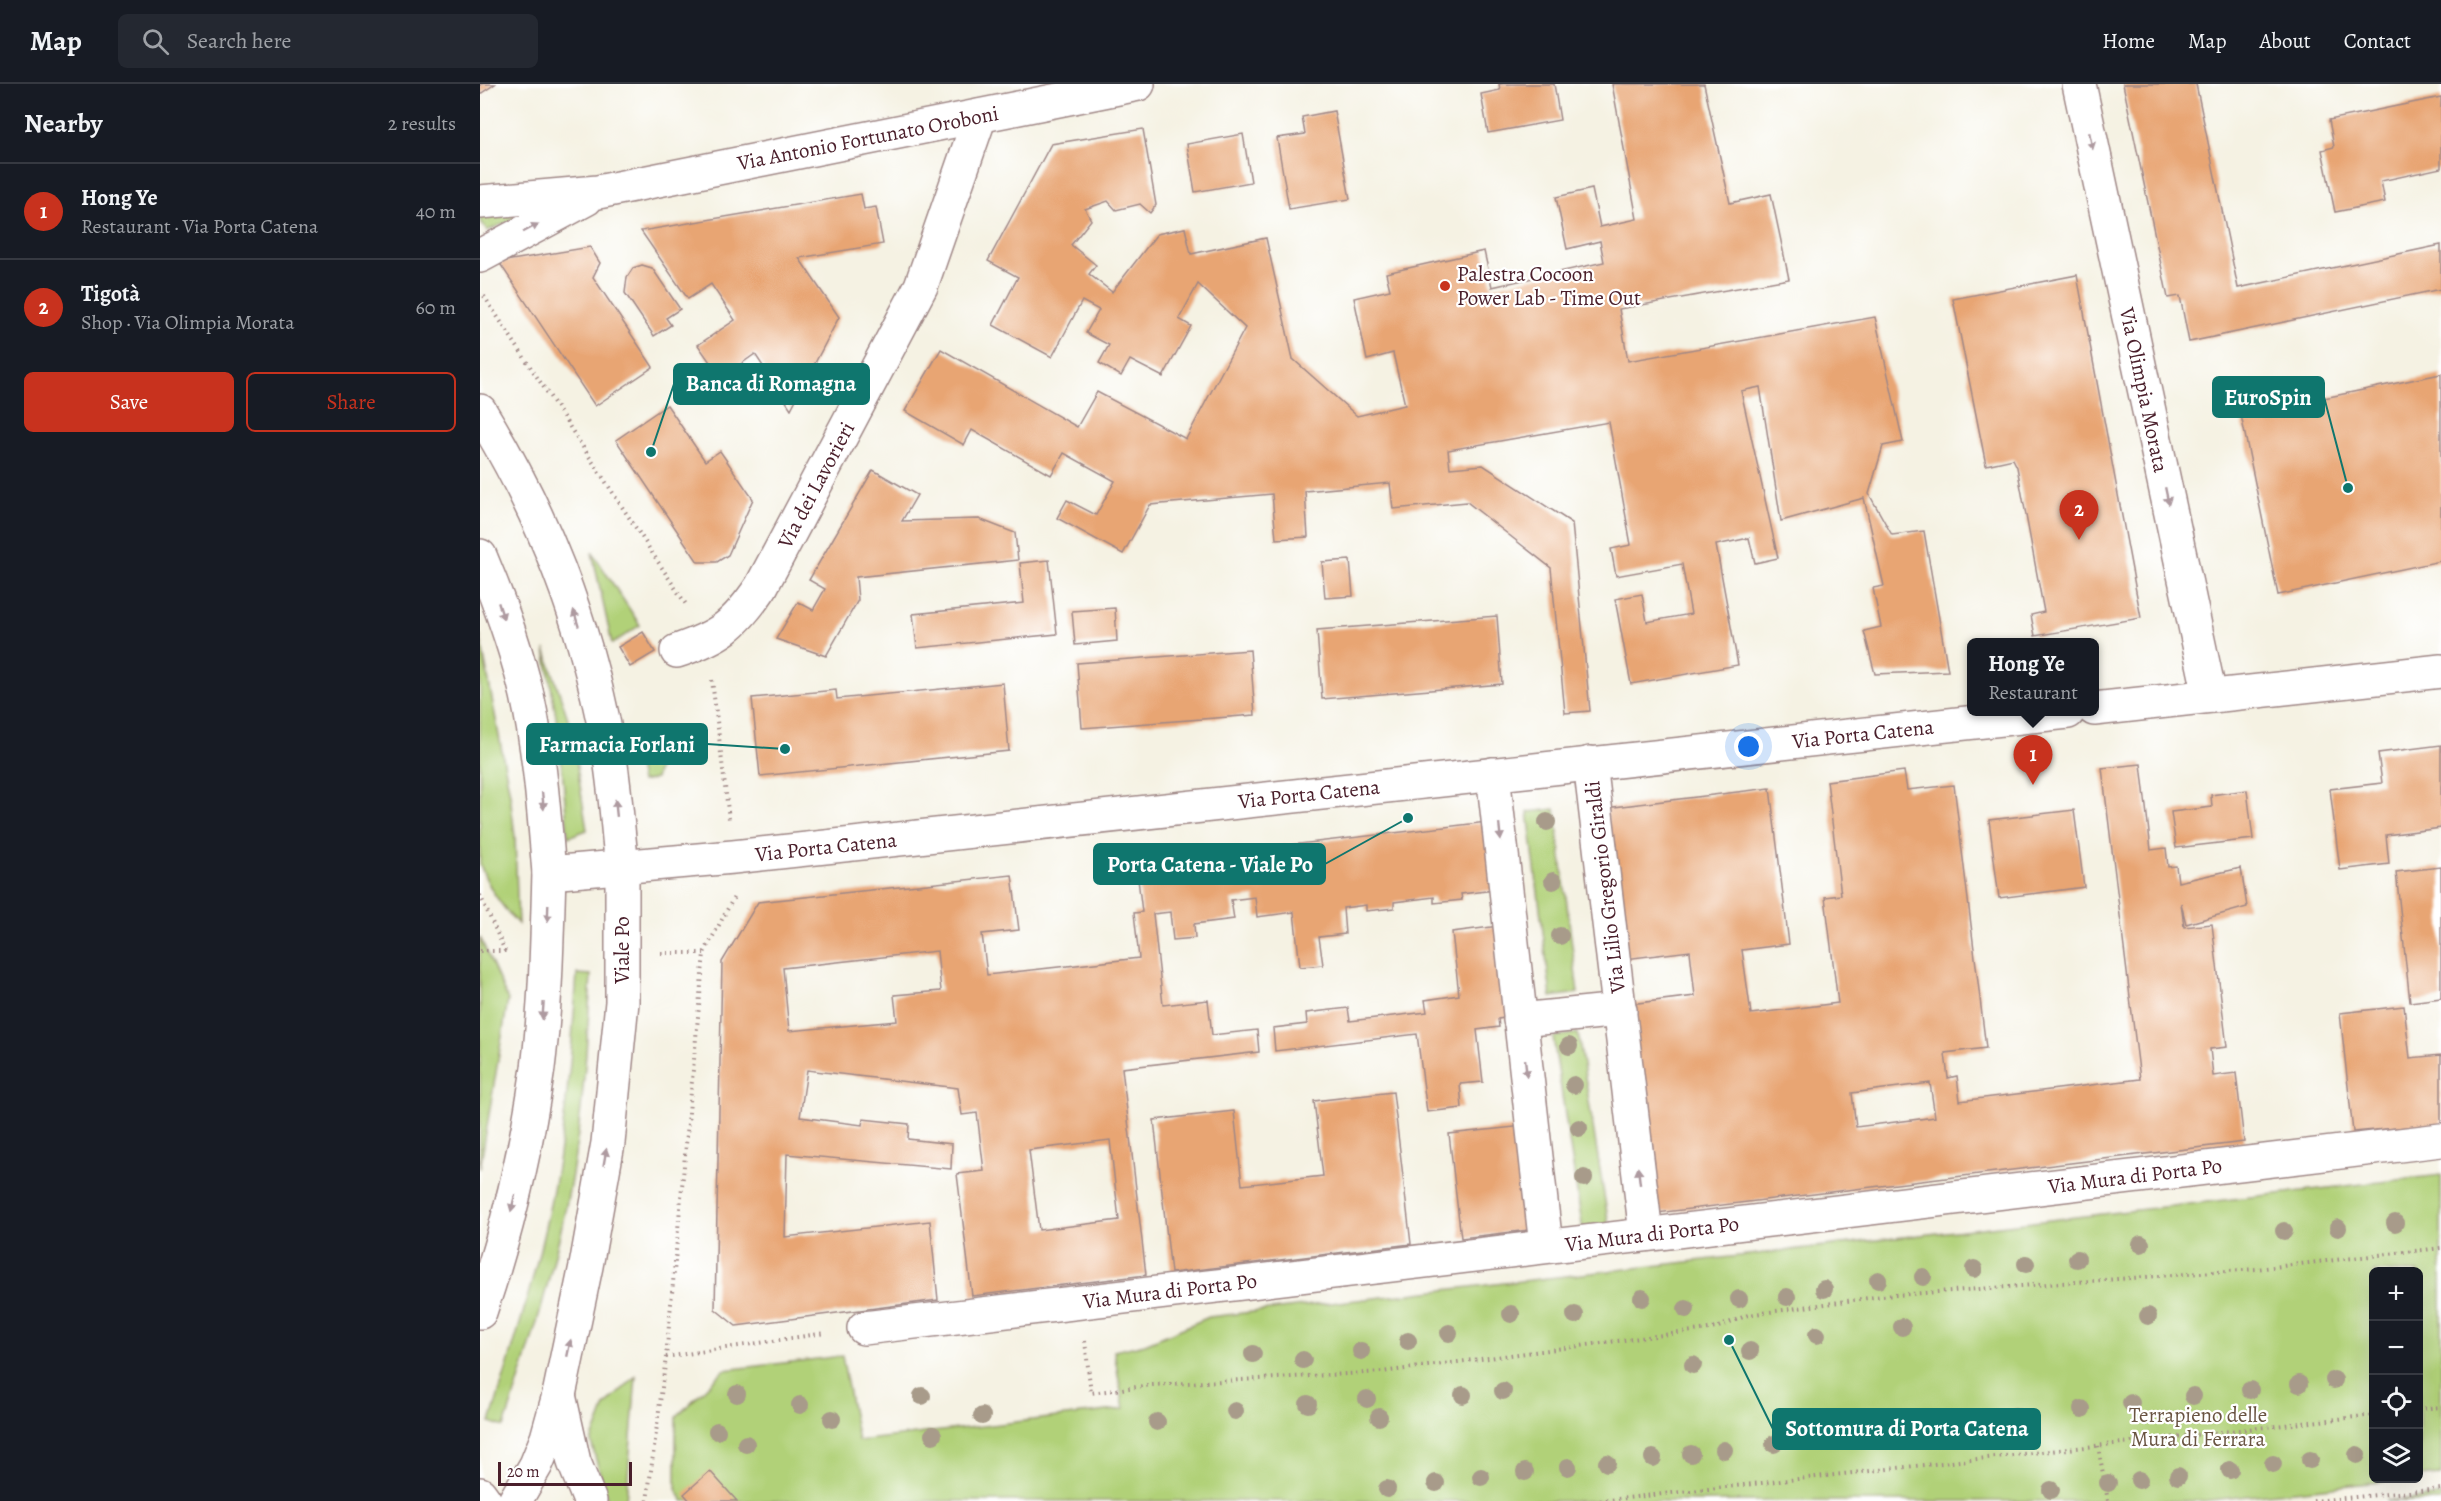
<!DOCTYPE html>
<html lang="en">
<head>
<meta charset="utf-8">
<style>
	body { margin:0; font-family:Alegreya,serif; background:#242831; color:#f1f3f6 }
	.controls { position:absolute; right:18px; bottom:18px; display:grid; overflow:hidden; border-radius:9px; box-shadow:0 6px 24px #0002 }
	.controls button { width:54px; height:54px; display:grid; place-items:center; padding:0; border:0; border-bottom:2px solid #363941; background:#171b24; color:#f1f3f6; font:30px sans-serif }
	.scale { position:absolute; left:18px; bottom:15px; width:134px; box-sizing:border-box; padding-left:6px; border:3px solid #4a1f2b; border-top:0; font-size:16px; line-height:21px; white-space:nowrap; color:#4a1f2b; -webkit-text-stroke:4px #fff; paint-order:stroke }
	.you { position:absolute; left:1269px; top:663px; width:21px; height:21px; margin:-15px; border:4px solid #fff; border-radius:50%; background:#1a73e8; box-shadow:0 0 0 9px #1a73e833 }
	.badge { display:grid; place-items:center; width:39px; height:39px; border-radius:50%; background:#c8321e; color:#fff; font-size:20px; font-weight:700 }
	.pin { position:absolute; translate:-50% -50px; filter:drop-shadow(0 2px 3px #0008) }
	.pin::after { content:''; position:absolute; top:32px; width:21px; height:18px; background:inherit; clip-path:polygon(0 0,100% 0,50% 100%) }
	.popup { position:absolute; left:1487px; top:554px; width:132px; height:78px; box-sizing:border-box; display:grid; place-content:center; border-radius:9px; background:#171b24; filter:drop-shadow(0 2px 4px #0005); font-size:20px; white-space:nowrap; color:#9ea1a6 }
	.popup b { font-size:22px; color:#f1f3f6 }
	.popup::after { content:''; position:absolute; left:50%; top:100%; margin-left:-12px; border:12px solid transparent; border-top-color:#171b24 }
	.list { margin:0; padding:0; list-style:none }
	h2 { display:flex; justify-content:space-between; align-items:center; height:78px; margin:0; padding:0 24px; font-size:26px }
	h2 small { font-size:20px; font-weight:400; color:#9ea1a6 }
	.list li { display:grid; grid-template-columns:39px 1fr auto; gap:18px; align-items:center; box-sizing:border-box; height:96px; padding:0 24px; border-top:2px solid #363941 }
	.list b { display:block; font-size:22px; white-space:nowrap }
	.list p { margin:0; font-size:20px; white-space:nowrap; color:#9ea1a6 }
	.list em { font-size:20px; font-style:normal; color:#9ea1a6 }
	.actions { display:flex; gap:12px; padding:18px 24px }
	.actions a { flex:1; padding:14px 0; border:2px solid #c8321e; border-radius:9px; text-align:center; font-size:21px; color:#c8321e }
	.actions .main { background:#c8321e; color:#fff }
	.icon { flex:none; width:33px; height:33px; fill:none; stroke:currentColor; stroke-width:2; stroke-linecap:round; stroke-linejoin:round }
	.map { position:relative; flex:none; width:1961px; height:1417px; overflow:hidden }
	header { display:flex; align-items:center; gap:36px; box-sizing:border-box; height:84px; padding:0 30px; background:#171b24; border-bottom:2px solid #363941 }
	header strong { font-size:28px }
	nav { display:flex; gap:33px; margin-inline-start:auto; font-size:21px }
	.search { width:420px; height:54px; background:#242831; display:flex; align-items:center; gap:15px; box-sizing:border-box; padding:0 21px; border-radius:9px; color:#9ea1a6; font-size:22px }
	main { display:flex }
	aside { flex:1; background:#171b24 }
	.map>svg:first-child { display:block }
	.green { fill:#b1d178; stroke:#7e7852; stroke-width:1.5 }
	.building { fill:#e8a573; fill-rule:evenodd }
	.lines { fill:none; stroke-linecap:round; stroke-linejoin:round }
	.minor-casing { stroke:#a08887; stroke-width:36 }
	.tertiary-casing { stroke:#a08887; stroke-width:36 }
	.secondary-casing { stroke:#a08887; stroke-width:36 }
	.path { stroke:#a08887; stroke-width:4; stroke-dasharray:1.5 4.5; stroke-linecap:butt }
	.minor { stroke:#fff; stroke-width:33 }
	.tertiary { stroke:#fff; stroke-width:33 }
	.secondary { stroke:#fff; stroke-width:33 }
	.tree { fill:#a89b8a }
	.oneway { fill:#ae9aa0 }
	.poi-dot { fill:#c8321e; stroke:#fff; stroke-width:2 }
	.labels { text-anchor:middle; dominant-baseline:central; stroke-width:4.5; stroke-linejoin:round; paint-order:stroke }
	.street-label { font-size:21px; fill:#4a1f2b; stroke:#fff }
	.poi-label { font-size:21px; fill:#4a1f2b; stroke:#fff; text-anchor:start }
	.park-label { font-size:21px; fill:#695442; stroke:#fff }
	.leader { fill:none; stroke:#0f766e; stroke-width:2 }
	.callout-dot { fill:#0f766e; stroke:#fff; stroke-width:2 }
	.callout { fill:#0f766e; stroke:#0f766e; stroke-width:2 }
	.callout-label { font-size:22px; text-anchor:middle; font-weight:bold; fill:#fff }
</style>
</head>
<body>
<header>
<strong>Map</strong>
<div class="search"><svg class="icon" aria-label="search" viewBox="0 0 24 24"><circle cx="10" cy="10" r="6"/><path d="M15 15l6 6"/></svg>Search here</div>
<nav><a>Home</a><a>Map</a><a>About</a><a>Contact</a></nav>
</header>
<main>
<aside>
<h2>Nearby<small>2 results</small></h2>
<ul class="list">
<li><span class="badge">1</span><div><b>Hong Ye</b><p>Restaurant · Via Porta Catena</p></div><em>40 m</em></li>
<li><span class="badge">2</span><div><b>Tigotà</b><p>Shop · Via Olimpia Morata</p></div><em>60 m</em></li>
</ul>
<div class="actions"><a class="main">Save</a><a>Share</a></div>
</aside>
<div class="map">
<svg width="1961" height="1417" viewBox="0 0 1961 1417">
	<rect width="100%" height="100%" fill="#fff"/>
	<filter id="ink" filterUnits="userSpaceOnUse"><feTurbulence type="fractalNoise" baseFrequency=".0167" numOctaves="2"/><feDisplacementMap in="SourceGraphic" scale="12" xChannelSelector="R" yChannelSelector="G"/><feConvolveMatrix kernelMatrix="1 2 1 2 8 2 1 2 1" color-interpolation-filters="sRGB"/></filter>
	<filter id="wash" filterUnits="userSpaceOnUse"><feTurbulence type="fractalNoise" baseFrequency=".008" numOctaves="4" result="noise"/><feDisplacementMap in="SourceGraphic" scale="24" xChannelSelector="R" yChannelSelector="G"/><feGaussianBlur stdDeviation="1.35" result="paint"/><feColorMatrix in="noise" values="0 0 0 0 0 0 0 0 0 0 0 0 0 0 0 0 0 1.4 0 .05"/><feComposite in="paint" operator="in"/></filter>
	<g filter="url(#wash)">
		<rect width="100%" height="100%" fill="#f5f2e3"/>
		<g class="green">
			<path d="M65,122L7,147L0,136V131Z"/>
			<path d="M112,468L160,541L132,560Z"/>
			<path d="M0,551L30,710L35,753L38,840C21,822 8,804 0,780Z"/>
			<path d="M65,565L91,644L107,746L88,753L80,658Z"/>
			<path d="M152,647L186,655L175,695L161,698Z"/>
			<path d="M1075,725L1098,909L1071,913L1048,728Z"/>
			<path d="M0,853L28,916L0,1085Z"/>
			<path d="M97,890L111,891C107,960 103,1028 91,1096C76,1180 51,1262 24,1343L10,1338C35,1258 60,1178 75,1095C87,1027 92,959 97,890Z"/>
			<path d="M1098,949L1129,1142L1103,1147L1073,953Z"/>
			<path d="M1961,1091V1391L1939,1393L1938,1188H1894V1394L1927,1395L1722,1417H203L196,1405V1333L244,1286L362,1272L378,1357L644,1325L634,1267L665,1260L729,1233Z"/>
			<path d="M156,1292L146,1417H128L111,1358L125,1322Z"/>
			<path d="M1961,1412V1417H1906Z"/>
		</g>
		<g id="blocks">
			<g class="building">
				<path d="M0,0H15L0,10Z"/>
				<path d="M1019,0H1074L1080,36L1008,49L1001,10L1020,6Z"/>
				<path d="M1132,0H1224L1250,119L1291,110L1309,195L1139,225L1148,277L1395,233L1423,358L1403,362L1389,410L1412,451L1444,447L1468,587L1395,590L1384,547L1401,543L1393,504L1404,502L1384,414L1301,437L1280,303L1261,307L1298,474L1275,479L1269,454L1236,461L1258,581L1151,600L1135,515L1162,510L1167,538L1211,530L1202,480L1136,492L1131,465L1151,461L1129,338L968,366L970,384L1003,381L1092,439L1110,627L1085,629L1071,484L987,418L913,425L910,399L825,407L828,453L796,455L792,410L670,421L643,470L577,434L587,416L616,431L635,397L584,369L571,391L492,346L484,361L425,327L461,265L597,343L617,308L706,355L765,244L718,200L699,235L711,242L683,293L650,276L641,292L619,279L629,261L606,249L619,226L602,217L572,273L513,241L538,193L508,177L571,60L663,45L676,121L670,129L660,120L636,126L628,117L605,125L611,136L591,161L616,181L609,190L632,208L677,150L705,144L711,170L786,154L813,275L877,332L925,321L913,269L887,276L874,214L910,206L906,189L1004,167L1012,203L1124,178L1120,157L1087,165L1076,113L1112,105L1120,143L1157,135Z"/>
				<path d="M1643,0H1716L1758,204L1961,161V205L1709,258L1700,212L1688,214Z"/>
				<path d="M1961,13V84L1901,97L1905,118L1855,128L1842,66L1854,63L1849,36Z"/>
				<path d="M854,27L870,115L809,125L797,54L825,50L822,33Z"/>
				<path d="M763,50L771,98L715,108L707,60Z"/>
				<path d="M381,110L384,125L396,123L403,160L319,174L359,233L311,325L275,270L241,294L218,261L255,236L231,200L208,215L161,147Z"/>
				<path d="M110,163L120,179L113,193L173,283L115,322L19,178Z"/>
				<path d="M162,181L172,184L200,225L186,234L191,241L174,252L145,209L147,193L153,184Z"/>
				<path d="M1597,191L1661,534L1555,552L1551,531L1564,528L1537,383L1533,375L1506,381L1473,215Z"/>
				<path d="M1961,290V477L1798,511L1761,331Z"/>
				<path d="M187,321L225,377L240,367L273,415L248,471L237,478H218L136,356Z"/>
				<path d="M393,386L437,411L422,437L499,435L535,449L538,476L376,493L378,516L346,572L296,555L318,518L333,526L345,505L329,496Z"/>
				<path d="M569,476L577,550L437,564L433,530L544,519L540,479Z"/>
				<path d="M870,476L873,512L845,514L842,478Z"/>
				<path d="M635,524L637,557L595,561L592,527Z"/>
				<path d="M1017,532L1022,600L842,615L837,546Z"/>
				<path d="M163,548L175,568L150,583L138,563Z"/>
				<path d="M770,566L775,631L602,644L597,579Z"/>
				<path d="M523,599L529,667L280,692L272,614L356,606L357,615Z"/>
				<path d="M1961,661V744L1906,751L1909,780L1860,786L1850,705L1902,699L1898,669Z"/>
				<path d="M1661,680L1671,766L1686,764L1688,783L1696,782L1698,798L1761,784L1767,823L1706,840L1701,819L1704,843L1732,840L1747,963L1730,965L1733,992L1756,989L1764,1058L1177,1129L1150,920L1215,912L1210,867L1145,875L1126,724L1290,704L1309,860L1262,866L1271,930L1358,919L1345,813L1361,811L1347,697L1424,687L1427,706L1474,701L1506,964L1465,969L1468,994L1477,992L1480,1017L1660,995L1622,684ZM1450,999L1455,1033L1376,1043L1372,1009Z"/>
				<path d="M1767,706L1773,755L1696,764L1691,728L1732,723L1731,711Z"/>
				<path d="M1594,726L1604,803L1519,814L1509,736Z"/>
				<path d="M1007,738L1015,806L981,810L982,816L954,819V813L914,818V824L886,827V821L863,824L865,850L839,853L843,881L820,883L814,828L777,833L775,813L751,816L754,835L714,840L715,854L693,856L690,828L673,830L683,921L728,916L732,951L777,946L779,968L642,984L666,1191L492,1212L477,1090L504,1087L497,1029L482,1031L478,1004L327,986L320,1033L382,1041L383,1035L429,1040L428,1055L472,1060L471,1085L307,1070L305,1153L450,1137L458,1216L256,1242L235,1225L242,878L278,818L532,791L539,846L502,850L507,891L659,874L654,829L662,828L656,779ZM457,867L461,907L414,911L417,937L309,947L303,884ZM630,1056L639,1136L559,1146L549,1066Z"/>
				<path d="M1961,783V914L1930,918L1916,788Z"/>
				<path d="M1019,842L1031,933L1018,935L1019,943L997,946L1003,998L980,1000L982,1024L947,1028L937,950L795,967L793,944L827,940L826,929L868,924L870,937L947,928L945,916L979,911L972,848Z"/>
				<path d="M1924,922L1930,974L1961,971V1040L1873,1048L1860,929Z"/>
				<path d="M913,1008L931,1160L691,1189L674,1036L754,1027L762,1101L843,1092L834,1017Z"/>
				<path d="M1044,1042L1057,1145L981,1154L969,1050Z"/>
				<path d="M230,1387L257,1417H210L204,1410Z"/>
			</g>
		</g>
	</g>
	<g filter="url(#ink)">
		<use href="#blocks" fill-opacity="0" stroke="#a08887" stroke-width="1.5"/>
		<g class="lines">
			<defs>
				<g id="minor">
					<path d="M1599,0L1730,612"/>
					<path d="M0,118L118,108L658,0"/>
					<path d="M0,172L106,115"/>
					<path d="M197,567C241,552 255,541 281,503L441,202L500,32"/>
					<path d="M1110,679L1166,1150"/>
					<path d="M1013,690L1066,1162"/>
					<path d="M1040,936L1140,926"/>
					<path d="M384,1244L1961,1056"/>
					<path d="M79,1311L94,1378L110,1417"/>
				</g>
				<g id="tertiary">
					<path d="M0,1228C27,1148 46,1068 58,984C66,920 67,854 69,789"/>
					<path d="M0,1410L5,1417"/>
					<path d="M35,1417L56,1381L67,1354L79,1311L106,1182L128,1059L142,918V783"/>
				</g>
				<g id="secondary">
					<path d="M0,327C64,432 104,535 127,656C135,698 137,740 142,783"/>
					<path d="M0,472C19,517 36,564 47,611C60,670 64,729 69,789L253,773L1588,628"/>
					<path d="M1614,625L1961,587"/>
				</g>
			</defs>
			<use href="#minor" class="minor-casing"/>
			<use href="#tertiary" class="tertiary-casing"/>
			<use href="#secondary" class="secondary-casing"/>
			<g class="path">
				<path d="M4,212L207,522"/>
				<path d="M232,596L249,735"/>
				<path d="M0,811L25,867"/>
				<path d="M0,867H26"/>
				<path d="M181,869H224"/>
				<path d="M605,1257L611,1309L672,1301L902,1288L1236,1244L1268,1231L1402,1212L1776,1185L1961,1164"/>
				<path d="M186,1273L345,1249"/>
				<path d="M1938,1325L1961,1323"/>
				<path d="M1618,1362L1628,1417"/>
				<path d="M167,1417L186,1273L224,869L254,813"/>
				<path d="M1120,1417L1894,1331"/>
				<path d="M1833,1417L1961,1405"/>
			</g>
			<use href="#minor" class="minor"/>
			<use href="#tertiary" class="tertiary"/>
			<use href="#secondary" class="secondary"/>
		</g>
		<g class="tree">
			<circle cx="1067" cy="738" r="9"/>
			<circle cx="1073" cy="797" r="9"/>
			<circle cx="1080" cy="852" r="9"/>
			<circle cx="1089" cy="962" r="9"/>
			<circle cx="1094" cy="1001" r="9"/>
			<circle cx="1099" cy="1044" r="9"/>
			<circle cx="1104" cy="1094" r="9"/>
			<circle cx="1915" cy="1139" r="9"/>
			<circle cx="1858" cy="1144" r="9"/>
			<circle cx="1804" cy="1147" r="9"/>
			<circle cx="1661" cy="1160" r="9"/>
			<circle cx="1597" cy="1175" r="9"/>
			<circle cx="1546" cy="1180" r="9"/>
			<circle cx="1494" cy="1185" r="9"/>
			<circle cx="1443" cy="1193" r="9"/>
			<circle cx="1398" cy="1196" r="9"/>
			<circle cx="1344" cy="1205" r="9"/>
			<circle cx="1307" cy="1213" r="9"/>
			<circle cx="1162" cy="1214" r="9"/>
			<circle cx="1259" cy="1215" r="9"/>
			<circle cx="1206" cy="1225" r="9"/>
			<circle cx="1031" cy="1230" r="9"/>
			<circle cx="1095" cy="1231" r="9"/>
			<circle cx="1668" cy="1232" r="9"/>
			<circle cx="1422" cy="1243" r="9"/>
			<circle cx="969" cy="1249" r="9"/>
			<circle cx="1337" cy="1251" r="9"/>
			<circle cx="928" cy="1257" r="9"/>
			<circle cx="881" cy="1267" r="9"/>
			<circle cx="1270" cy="1267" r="9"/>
			<circle cx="773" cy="1270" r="9"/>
			<circle cx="823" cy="1276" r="9"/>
			<circle cx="1213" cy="1281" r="9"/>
			<circle cx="1854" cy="1296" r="9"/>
			<circle cx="1819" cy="1300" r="9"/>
			<circle cx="1770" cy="1306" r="9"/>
			<circle cx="1023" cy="1307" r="9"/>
			<circle cx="257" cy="1310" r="9"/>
			<circle cx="983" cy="1311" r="9"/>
			<circle cx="442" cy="1312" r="9"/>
			<circle cx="1713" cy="1312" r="9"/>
			<circle cx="887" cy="1315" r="9"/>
			<circle cx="1651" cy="1319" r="9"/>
			<circle cx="828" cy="1320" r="9"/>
			<circle cx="320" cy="1321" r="9"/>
			<circle cx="1602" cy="1325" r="9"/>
			<circle cx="755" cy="1327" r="9"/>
			<circle cx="502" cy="1332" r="9"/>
			<circle cx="1535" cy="1332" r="9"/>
			<circle cx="899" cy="1333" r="9"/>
			<circle cx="352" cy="1335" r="9"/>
			<circle cx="677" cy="1338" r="9"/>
			<circle cx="1483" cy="1338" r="9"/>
			<circle cx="1433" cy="1344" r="9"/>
			<circle cx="237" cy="1347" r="9"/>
			<circle cx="1384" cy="1350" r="9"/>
			<circle cx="453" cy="1351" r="9"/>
			<circle cx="1341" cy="1355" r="9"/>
			<circle cx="266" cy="1360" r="9"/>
			<circle cx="1294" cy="1360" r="9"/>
			<circle cx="1244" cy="1366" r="9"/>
			<circle cx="1211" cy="1370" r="9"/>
			<circle cx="1877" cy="1371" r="9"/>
			<circle cx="1173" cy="1374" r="9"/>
			<circle cx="1830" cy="1376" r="9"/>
			<circle cx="1127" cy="1379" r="9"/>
			<circle cx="1793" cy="1380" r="9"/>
			<circle cx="1088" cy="1383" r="9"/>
			<circle cx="1750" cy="1386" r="9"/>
			<circle cx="1045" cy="1388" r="9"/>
			<circle cx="1698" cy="1392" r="9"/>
			<circle cx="1001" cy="1393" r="9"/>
			<circle cx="1659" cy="1396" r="9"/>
			<circle cx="956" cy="1399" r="9"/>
			<circle cx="1628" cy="1399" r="9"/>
			<circle cx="907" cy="1405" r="9"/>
			<circle cx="1571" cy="1406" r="9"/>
		</g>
		<defs><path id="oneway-solid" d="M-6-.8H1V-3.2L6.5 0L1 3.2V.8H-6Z" transform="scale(1.5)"/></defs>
		<g class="oneway">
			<use href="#oneway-solid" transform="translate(1611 57) rotate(78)"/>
			<use href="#oneway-solid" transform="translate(51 144) rotate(-28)"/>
			<use href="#oneway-solid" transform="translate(1687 412) rotate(78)"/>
			<use href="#oneway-solid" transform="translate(21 527) rotate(72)"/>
			<use href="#oneway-solid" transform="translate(96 534) rotate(-107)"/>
			<use href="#oneway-solid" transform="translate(63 717) rotate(84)"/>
			<use href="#oneway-solid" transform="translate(136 724) rotate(-96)"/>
			<use href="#oneway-solid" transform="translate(1020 748) rotate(84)"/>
			<use href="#oneway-solid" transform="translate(68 829) rotate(92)"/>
			<use href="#oneway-solid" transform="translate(63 927) rotate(94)"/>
			<use href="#oneway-solid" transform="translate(1046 984) rotate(84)"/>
			<use href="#oneway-solid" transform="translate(125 1073) rotate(-80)"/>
			<use href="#oneway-solid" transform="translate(1159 1092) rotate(-97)"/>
			<use href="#oneway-solid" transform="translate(33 1119) rotate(104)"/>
			<use href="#oneway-solid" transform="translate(89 1264) rotate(-78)"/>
		</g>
	</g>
	<circle class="poi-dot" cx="965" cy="202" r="6"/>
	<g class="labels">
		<g class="street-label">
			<text transform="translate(388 54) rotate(-11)">Via Antonio Fortunato Oroboni</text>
			<text transform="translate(1664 306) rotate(78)">Via Olimpia Morata</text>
			<text transform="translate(336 401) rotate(-62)">Via dei Lavorieri</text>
			<text transform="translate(1383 650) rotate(-6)">Via Porta Catena</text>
			<text transform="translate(829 710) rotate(-6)">Via Porta Catena</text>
			<text transform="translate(346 763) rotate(-6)">Via Porta Catena</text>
			<text transform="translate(1125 803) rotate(-97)">Via Lilio Gregorio Giraldi</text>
			<text transform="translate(142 866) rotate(-90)">Viale Po</text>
			<text transform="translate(1655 1092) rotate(-7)">Via Mura di Porta Po</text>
			<text transform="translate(1172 1150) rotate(-7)">Via Mura di Porta Po</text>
			<text transform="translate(690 1207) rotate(-7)">Via Mura di Porta Po</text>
		</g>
		<g class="poi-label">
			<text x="977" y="190">Palestra Cocoon<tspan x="977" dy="24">Power Lab - Time Out</tspan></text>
		</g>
		<g class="park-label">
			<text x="1718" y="1331">Terrapieno delle<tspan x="1718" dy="24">Mura di Ferrara</tspan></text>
		</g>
	</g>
	<path class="leader" d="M171 368L194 300M1868 404L1844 313M305 665L227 660M928 734L845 780M1249 1256L1293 1345"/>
	<g class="callout-dot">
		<circle cx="171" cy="368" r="6"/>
		<circle cx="1868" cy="404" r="6"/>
		<circle cx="305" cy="665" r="6"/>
		<circle cx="928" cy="734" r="6"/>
		<circle cx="1249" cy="1256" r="6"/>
	</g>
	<g class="callout">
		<rect x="194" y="280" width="195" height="40" rx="6"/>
		<rect x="1733" y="293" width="111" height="40" rx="6"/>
		<rect x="47" y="640" width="180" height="40" rx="6"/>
		<rect x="614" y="760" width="231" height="40" rx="6"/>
		<rect x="1293" y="1325" width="267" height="40" rx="6"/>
	</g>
	<g class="callout-label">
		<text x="291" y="307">Banca di Romagna</text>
		<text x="1788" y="321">EuroSpin</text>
		<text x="137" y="668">Farmacia Forlani</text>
		<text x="730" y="788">Porta Catena - Viale Po</text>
		<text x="1427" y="1352">Sottomura di Porta Catena</text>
	</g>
</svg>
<div class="controls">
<button>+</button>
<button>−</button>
<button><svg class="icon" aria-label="locate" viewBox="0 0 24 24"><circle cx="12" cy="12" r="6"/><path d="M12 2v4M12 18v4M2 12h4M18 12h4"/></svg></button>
<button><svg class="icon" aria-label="layers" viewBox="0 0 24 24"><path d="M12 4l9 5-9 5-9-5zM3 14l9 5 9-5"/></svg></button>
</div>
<div class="scale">20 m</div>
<div class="you"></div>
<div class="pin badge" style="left:1553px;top:701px">1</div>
<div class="popup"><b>Hong Ye</b>Restaurant</div>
<div class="pin badge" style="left:1599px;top:456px">2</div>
</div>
</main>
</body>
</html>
